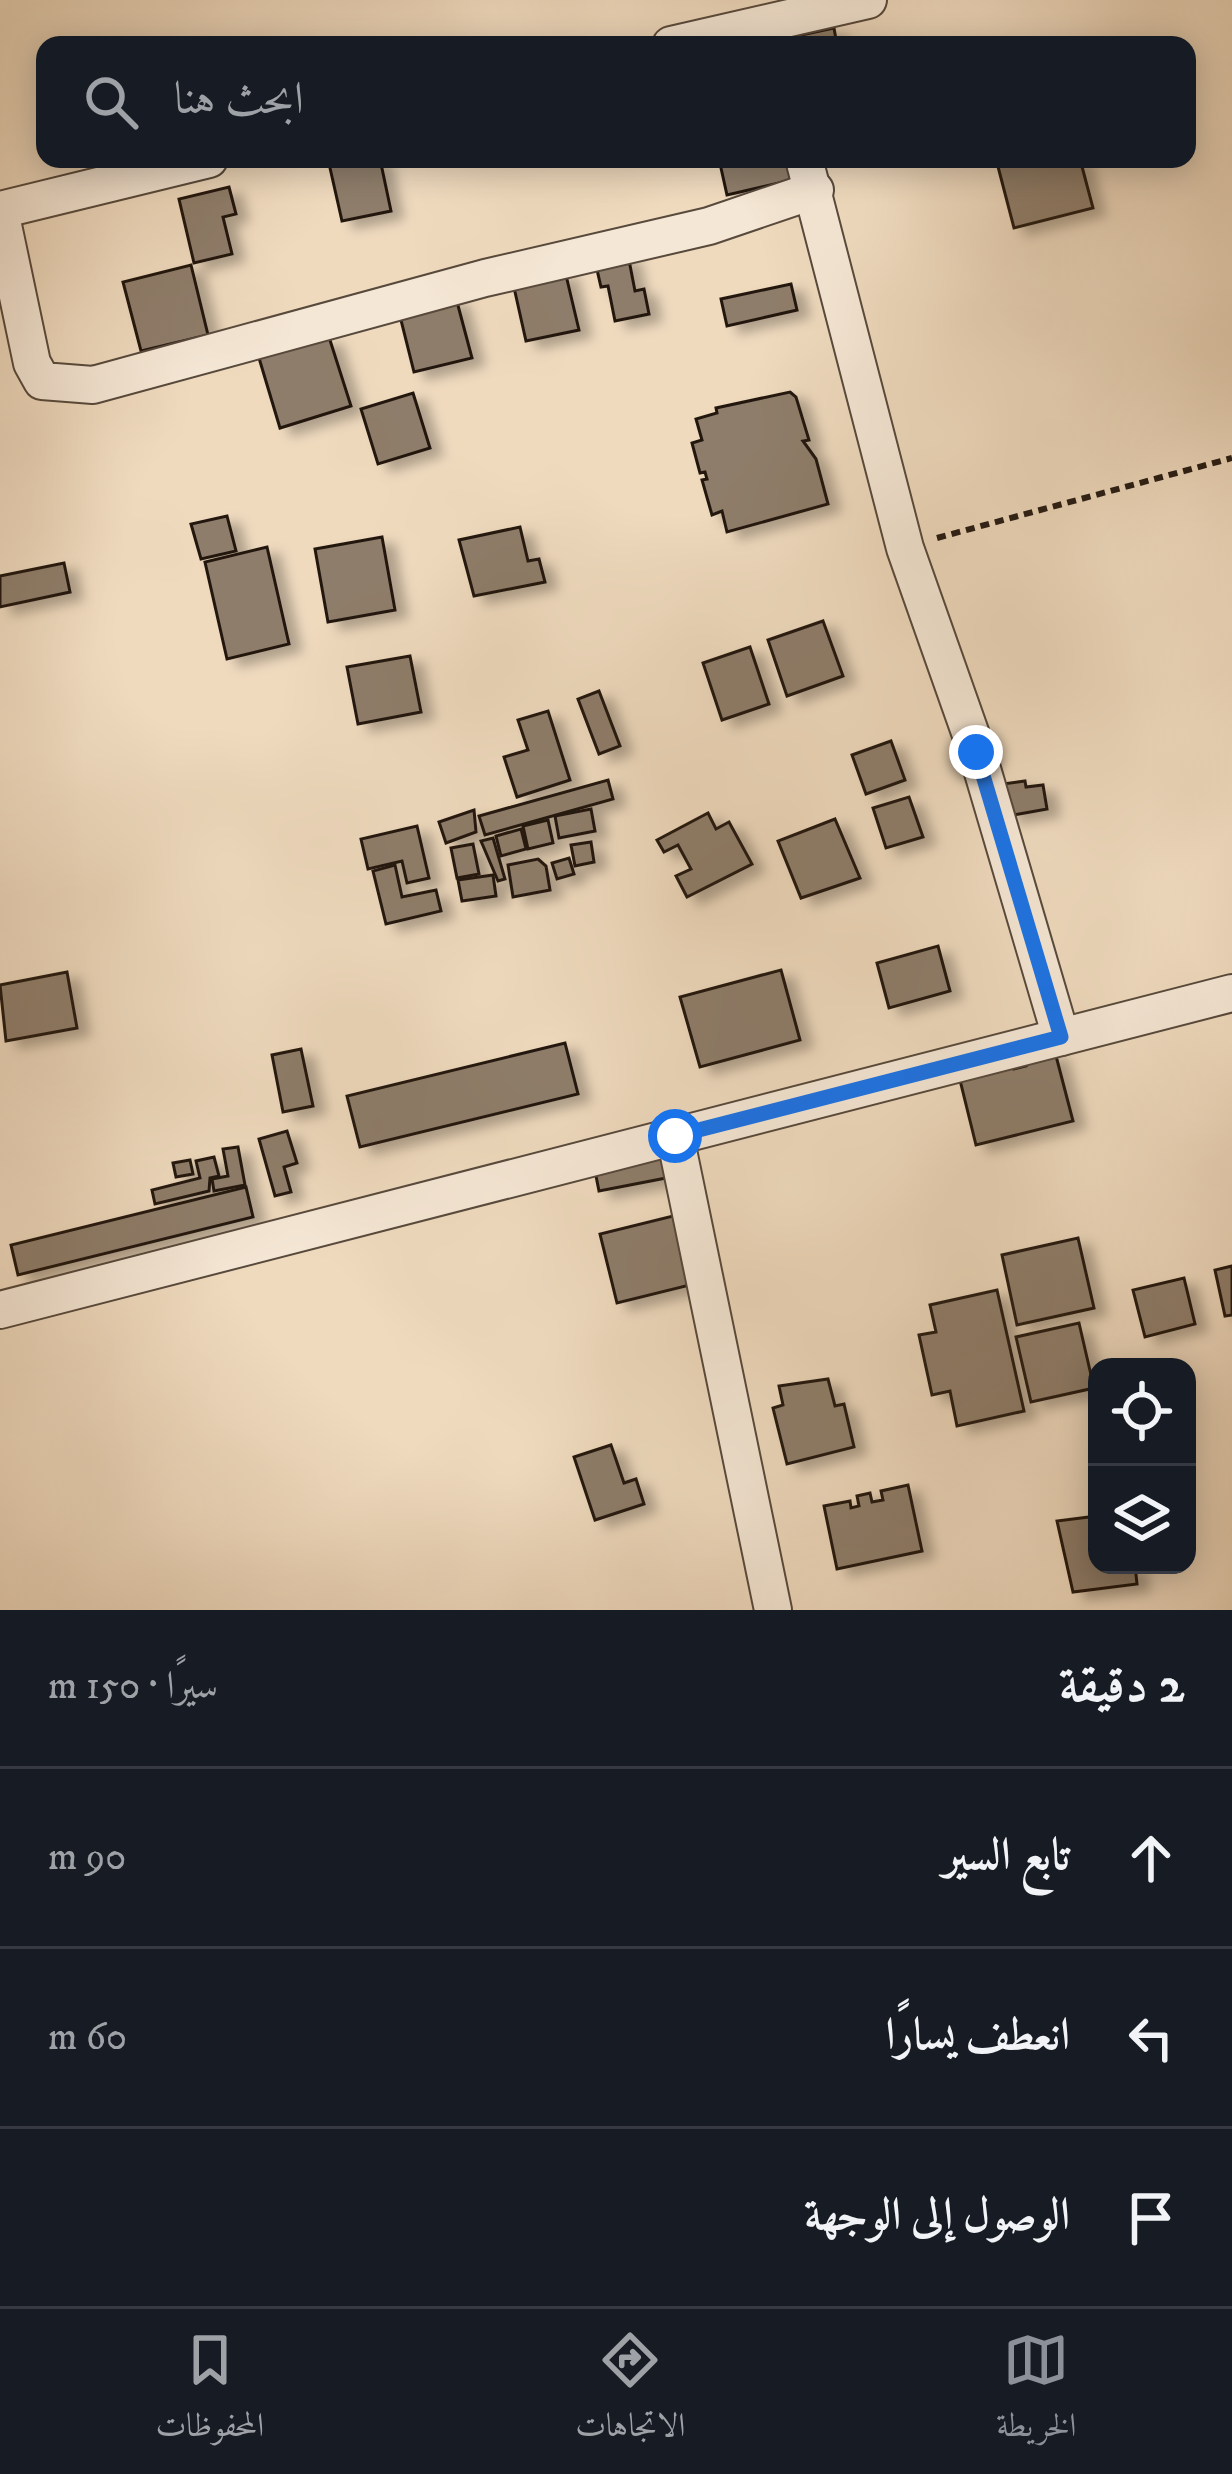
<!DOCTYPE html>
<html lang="ar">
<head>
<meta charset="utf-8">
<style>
	body { margin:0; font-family:"IM FELL DW Pica",Amiri,serif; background:#242831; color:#f1f3f6; direction:rtl }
	.controls { position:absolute; right:36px; bottom:36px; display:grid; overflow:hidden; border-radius:24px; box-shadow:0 6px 30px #0003 }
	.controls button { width:108px; height:108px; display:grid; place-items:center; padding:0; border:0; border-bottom:3px solid #363941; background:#171b24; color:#f1f3f6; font:60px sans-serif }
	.stop { position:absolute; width:36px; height:36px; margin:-27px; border:9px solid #1a73e8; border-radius:50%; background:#fff }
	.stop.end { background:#1a73e8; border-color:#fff; box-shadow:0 3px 12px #0008 }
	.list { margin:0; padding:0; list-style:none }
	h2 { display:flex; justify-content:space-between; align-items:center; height:156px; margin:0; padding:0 48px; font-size:51px }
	h2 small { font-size:39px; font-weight:400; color:#9ea1a6 }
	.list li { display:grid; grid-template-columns:78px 1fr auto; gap:36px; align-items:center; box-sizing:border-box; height:180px; padding:0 48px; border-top:3px solid #363941 }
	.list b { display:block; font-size:45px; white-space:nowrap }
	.list em { font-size:39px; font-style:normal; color:#9ea1a6 }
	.icon { flex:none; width:66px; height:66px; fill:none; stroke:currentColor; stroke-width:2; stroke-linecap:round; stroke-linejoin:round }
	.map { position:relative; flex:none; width:1232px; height:1610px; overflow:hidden; direction:ltr }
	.search { position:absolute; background:#171b24; box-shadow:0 6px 30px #0003; left:36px; right:36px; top:36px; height:132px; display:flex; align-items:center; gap:30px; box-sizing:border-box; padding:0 42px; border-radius:24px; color:#9ea1a6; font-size:45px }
	.sheet { height:696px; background:#171b24 }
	nav { display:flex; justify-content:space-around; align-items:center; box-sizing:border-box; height:168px; border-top:3px solid #363941; background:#171b24; font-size:33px; color:#9ea1a6 }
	nav a { display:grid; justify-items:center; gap:6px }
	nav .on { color:#8c9099 }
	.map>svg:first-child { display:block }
	.building { fill:#8e7d6b; stroke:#241911; stroke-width:3; filter:url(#shadow) }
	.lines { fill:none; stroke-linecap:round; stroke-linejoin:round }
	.minor-casing { stroke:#57493c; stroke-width:40 }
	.path { stroke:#241911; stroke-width:6; stroke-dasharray:9 6; stroke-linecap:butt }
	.minor { stroke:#f5e7d5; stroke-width:36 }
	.route { stroke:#1a73e8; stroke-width:15 }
</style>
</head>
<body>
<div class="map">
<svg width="1232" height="1610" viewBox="0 0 1232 1610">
	<defs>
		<filter id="shadow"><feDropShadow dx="12" dy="7" stdDeviation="6" flood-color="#0004"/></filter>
	</defs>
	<rect width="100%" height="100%" fill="#efdabe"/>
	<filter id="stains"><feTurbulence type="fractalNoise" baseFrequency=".00167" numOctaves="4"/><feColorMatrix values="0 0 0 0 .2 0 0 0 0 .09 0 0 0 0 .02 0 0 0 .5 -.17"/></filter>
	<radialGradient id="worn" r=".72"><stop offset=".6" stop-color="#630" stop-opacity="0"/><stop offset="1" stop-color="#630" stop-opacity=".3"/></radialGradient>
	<g class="building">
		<path d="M834,28L837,45H779L778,40Z"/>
		<path d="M328,159H380L391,211L342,221Z"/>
		<path d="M719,159H787L792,180L727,195Z"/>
		<path d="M996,159H1080L1093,208L1014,228Z"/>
		<path d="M229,187L236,214L223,217L232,254L194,263L179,199Z"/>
		<path d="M628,255L635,291L644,289L649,314L615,321L608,286L601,287L595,261Z"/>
		<path d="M191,265L208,335L141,351L123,282Z"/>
		<path d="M565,271L579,330L526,341L513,283Z"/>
		<path d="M791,284L797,310L727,326L721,299Z"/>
		<path d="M456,298L472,358L414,372L399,312Z"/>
		<path d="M329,337L351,406L280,428L259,358Z"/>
		<path d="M790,392L796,397L809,440L803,441L816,459L828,504L727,532L722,511L712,515L702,480L707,479L705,472L700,473L692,443L702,440L696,419L717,413L716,408Z"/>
		<path d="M413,393L430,448L378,464L361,409Z"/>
		<path d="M227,516L236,551L201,559L191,524Z"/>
		<path d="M520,527L528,561L539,559L545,582L474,596L459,540Z"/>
		<path d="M382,537L395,610L328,622L315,549Z"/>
		<path d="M267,547L289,644L227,659L205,562Z"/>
		<path d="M64,563L70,592L0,607V576Z"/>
		<path d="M823,621L843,676L787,696L768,640Z"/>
		<path d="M750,647L769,704L722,720L703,663Z"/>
		<path d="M410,656L421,712L358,724L347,667Z"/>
		<path d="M599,691L620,746L599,754L578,699Z"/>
		<path d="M548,711L570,780L517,797L504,757L528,750L518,720Z"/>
		<path d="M891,741L905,780L866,794L852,755Z"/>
		<path d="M608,780L613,799L485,835L479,816Z"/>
		<path d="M1025,781L1026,787L1043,785L1047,809L1008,816L1003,784Z"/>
		<path d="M909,797L923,837L886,848L873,808Z"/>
		<path d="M591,809L595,831L559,838L555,816Z"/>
		<path d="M474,810L476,832L446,843L439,822Z"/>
		<path d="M708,813L716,829L729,822L752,864L687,897L676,876L691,869L678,845L664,852L657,840Z"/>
		<path d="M835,819L860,878L801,898L778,841Z"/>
		<path d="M548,820L553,843L528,849L523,826Z"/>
		<path d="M417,826L429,878L407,883L402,861L368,869L361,839Z"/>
		<path d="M521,829L526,849L501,856L496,836Z"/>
		<path d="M493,838L505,879L498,881L481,841Z"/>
		<path d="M591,842L594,862L575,866L571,845Z"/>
		<path d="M473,844L479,874L457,878L451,848Z"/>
		<path d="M569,858L574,874L557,879L552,863Z"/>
		<path d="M538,859L546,866L550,890L513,897L508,865Z"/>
		<path d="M395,865L402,897L436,890L441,911L386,924L373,871Z"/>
		<path d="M493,875L496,896L462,901L458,880Z"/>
		<path d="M938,946L950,991L889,1008L877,963Z"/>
		<path d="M781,970L800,1040L700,1067L680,997Z"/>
		<path d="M67,972L77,1028L6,1041L0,985Z"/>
		<path d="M565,1043L578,1094L360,1147L347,1096Z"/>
		<path d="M301,1049L313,1106L283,1112L272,1055Z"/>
		<path d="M1055,1052L1073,1121L976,1145L959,1076L997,1072L995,1063L1012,1059L1014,1069L1026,1066L1024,1059Z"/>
		<path d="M287,1131L297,1163L284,1167L291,1192L275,1196L259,1139Z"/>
		<path d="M659,1143L666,1178L599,1191L592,1156Z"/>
		<path d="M238,1147L245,1185L214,1191L212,1179L228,1176L223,1149Z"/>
		<path d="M214,1157L219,1176L210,1178L209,1191L155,1204L152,1190L200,1178L196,1161Z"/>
		<path d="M190,1160L193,1174L176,1177L173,1163Z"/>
		<path d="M246,1187L253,1217L18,1275L11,1245Z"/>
		<path d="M673,1216L690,1285L617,1303L600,1234Z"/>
		<path d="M1078,1238L1094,1308L1017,1325L1002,1255Z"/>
		<path d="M1232,1266V1315L1225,1316L1215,1270Z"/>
		<path d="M1184,1278L1195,1324L1145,1337L1133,1290Z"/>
		<path d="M997,1290L1024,1411L957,1426L950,1391L932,1395L919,1335L936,1332L930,1305Z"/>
		<path d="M1079,1323L1094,1388L1031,1402L1016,1337Z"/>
		<path d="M828,1379L835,1406L844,1404L854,1447L787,1464L773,1408L783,1405L779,1386Z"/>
		<path d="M611,1445L624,1483L636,1479L644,1504L595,1520L574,1457Z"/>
		<path d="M908,1485L922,1551L837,1569L824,1506L850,1501L851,1508L859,1506L857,1496L870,1493L872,1502L883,1500L881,1491Z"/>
		<path d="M1097,1516V1565H1135L1137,1584L1073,1592L1057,1521Z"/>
	</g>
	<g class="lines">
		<defs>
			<g id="minor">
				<path d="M671,45L868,0"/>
				<path d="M804,159L905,548L977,752L1061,1037"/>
				<path d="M0,210L209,159"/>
				<path d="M0,211L32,363L42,381L93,385L485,278L709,226L815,190"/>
				<path d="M675,1136L773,1610"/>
				<path d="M0,1310L1232,993"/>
			</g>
		</defs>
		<use href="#minor" class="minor-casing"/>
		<path class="path" d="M937,538L1232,458"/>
		<use href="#minor" class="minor"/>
	</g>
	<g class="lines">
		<path class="route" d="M675,1136L1061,1037L976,752"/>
	</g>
	<rect width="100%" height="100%" filter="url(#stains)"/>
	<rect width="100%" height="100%" fill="url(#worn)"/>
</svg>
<div class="controls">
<button><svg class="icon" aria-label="locate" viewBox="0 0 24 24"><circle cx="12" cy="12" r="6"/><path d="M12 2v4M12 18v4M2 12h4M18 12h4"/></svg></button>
<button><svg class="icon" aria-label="layers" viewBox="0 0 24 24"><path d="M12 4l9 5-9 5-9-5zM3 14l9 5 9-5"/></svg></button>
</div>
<div class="stop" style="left:675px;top:1136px"></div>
<div class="stop end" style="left:976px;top:752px"></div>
<div class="search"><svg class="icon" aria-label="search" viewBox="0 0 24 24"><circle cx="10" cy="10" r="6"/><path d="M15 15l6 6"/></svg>ابحث هنا</div>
</div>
<section class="sheet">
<h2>2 دقيقة<small>سيرًا · 150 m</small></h2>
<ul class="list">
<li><svg class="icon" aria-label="ahead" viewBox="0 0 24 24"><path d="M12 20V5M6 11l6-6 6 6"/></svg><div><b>تابع السير</b></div><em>90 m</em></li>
<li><svg class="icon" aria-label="left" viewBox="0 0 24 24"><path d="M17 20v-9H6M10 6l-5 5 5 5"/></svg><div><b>انعطف يسارًا</b></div><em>60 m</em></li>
<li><svg class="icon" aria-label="arrive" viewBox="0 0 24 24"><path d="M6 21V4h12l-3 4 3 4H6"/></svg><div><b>الوصول إلى الوجهة</b></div></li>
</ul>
</section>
<nav>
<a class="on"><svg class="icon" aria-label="map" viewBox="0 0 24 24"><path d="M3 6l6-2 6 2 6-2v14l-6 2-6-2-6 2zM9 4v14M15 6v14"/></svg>الخريطة</a>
<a><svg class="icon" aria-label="directions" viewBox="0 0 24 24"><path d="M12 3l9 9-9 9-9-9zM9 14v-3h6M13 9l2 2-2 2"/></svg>الاتجاهات</a>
<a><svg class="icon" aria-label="saved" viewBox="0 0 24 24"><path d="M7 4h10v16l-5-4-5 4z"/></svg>المحفوظات</a>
</nav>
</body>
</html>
